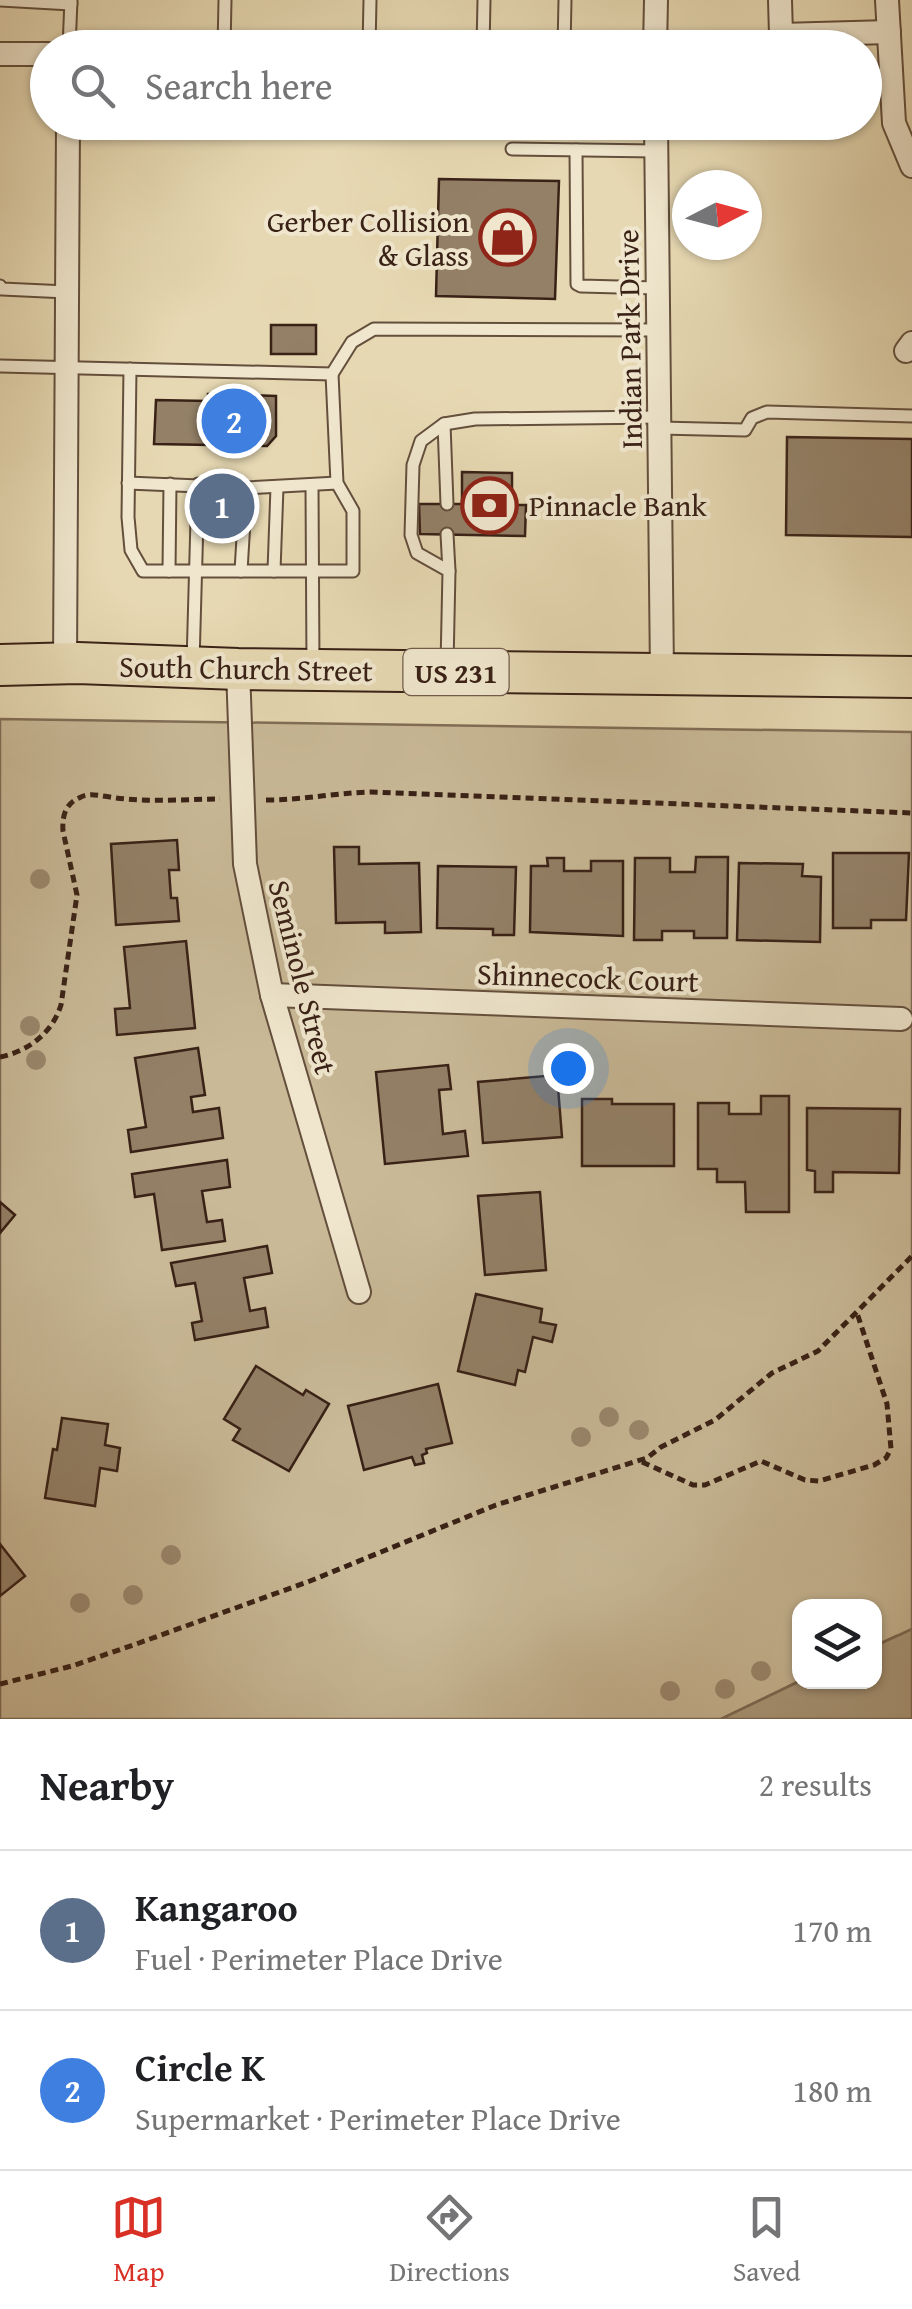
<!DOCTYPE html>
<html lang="en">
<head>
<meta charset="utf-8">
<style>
	body { margin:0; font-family:"Gentium Book Plus",serif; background:#f2f2f2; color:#202124 }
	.controls { position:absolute; right:30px; bottom:30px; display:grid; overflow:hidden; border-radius:20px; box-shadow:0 2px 8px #0004 }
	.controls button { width:90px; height:90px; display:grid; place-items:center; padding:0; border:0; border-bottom:2px solid #e0e0e0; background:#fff; color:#202124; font:50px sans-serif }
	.compass { position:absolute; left:672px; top:170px; width:90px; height:90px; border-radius:50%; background:#fff; box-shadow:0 2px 8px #0004; rotate:84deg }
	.you { position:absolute; left:568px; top:1068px; width:35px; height:35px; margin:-25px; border:8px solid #fff; border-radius:50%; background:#1a73e8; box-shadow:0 0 0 15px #1a73e833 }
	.badge { display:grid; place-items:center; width:65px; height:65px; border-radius:50%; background:#d93025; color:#fff; font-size:32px; font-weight:700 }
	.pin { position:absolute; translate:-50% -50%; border:5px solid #fff; box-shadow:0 2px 10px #0006 }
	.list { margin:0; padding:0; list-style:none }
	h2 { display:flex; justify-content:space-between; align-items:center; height:130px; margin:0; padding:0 40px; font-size:42px }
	h2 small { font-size:32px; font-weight:400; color:#757577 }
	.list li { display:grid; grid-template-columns:65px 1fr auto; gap:30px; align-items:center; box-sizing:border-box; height:160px; padding:0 40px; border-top:2px solid #e0e0e0 }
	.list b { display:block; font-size:38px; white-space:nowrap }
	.list p { margin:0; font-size:32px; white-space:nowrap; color:#757577 }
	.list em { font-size:32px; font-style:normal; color:#757577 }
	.icon { flex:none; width:55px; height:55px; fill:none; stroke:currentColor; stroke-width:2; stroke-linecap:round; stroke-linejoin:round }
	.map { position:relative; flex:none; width:912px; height:1719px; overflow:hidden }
	.search { position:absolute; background:#fff; box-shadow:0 2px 8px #0004; left:30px; right:30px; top:30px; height:110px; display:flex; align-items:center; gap:25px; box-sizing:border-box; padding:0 35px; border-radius:55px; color:#757577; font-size:38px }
	.sheet { height:450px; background:#fff }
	nav { display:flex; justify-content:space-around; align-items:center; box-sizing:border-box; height:140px; border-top:2px solid #e0e0e0; background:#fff; font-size:28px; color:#757577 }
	nav a { display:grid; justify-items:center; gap:5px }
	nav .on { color:#d93025 }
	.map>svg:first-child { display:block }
	.green { fill:#c9b997; stroke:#816d56; stroke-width:2.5 }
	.water { fill:#ab9a7d; stroke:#7d6a54; stroke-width:2.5 }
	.building { fill:#938067; stroke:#392116; stroke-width:2.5 }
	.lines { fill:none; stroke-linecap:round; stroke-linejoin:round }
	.service-casing { stroke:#644f3d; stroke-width:15 }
	.minor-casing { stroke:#644f3d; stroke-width:26 }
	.trunk-casing { stroke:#392116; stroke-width:44 }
	.path { stroke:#392116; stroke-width:5; stroke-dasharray:8 5; stroke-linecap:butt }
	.service { stroke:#efe6cd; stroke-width:11 }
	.minor { stroke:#efe6cd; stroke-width:22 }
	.trunk { stroke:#e6d8b2; stroke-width:40 }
	.tree { fill:#9b886e }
	.labels { text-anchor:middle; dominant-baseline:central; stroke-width:8; stroke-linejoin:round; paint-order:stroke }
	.shield { fill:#efe6cd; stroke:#705c4d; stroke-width:2.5 }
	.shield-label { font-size:28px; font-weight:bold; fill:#392116 }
	.poi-label { font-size:30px; fill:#392116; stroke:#efe6cd; text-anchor:end }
	.street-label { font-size:30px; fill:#392116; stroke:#efe6cd }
</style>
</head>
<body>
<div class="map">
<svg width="912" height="1719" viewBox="0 0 912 1719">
	<rect width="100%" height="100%" fill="#e6d8b2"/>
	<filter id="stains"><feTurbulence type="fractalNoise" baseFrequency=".002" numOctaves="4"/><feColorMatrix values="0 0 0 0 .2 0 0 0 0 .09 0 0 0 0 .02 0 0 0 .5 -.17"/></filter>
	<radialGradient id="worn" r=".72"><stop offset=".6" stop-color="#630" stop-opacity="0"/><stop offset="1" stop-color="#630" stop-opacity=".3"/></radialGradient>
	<path class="green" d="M0,719L912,732V1636H896L875,1646L874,1606H800L799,1681L721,1719H0Z"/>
	<path class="water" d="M912,1629V1719H721L800,1681L874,1682L875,1646Z"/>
	<g class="building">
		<path d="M439,179L559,181L555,299L436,296Z"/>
		<rect x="271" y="325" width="45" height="29"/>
		<path d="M208,394L276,396V436L267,446L154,444L156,400L208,401Z"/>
		<path d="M787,437L912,439V537L786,535Z"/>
		<path d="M462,472L512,473V505H526L525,536L420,534L419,504H462Z"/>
		<path d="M177,840L179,870H169L171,898H177L179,921L116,925L111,844Z"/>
		<path d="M334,847H359V864L419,863L421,932L385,933V922L336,923Z"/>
		<path d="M833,853H909L906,920H871V928H833Z"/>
		<path d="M696,857H728L727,938H694V931H662V940H634L635,858H670V872H695Z"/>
		<path d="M547,858H564V871H591V861H623V936L530,932L531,866H548Z"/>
		<path d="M739,863L803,864L802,876L821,877L820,942L737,940Z"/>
		<path d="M438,866L516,867L514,935H493V929L437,928Z"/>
		<path d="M186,941L195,1028L117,1035L115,1009L130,1008L124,947Z"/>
		<path d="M198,1048L205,1095L191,1097L193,1112L219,1108L223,1138L131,1152L128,1130L146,1127L135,1058Z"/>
		<path d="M448,1065L451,1089L439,1090L443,1134L465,1131L468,1156L385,1164L376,1072Z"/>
		<path d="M557,1075L562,1137L483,1143L478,1082Z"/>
		<path d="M761,1096H789V1212H746L745,1182H717V1169H698V1103H729V1114H761Z"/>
		<path d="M582,1099H612V1104H674V1166H582Z"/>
		<path d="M807,1108L900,1109L899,1173L833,1172V1192H815V1171L807,1170Z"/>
		<path d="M227,1160L230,1187L202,1191L207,1222L222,1220L225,1241L162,1250L154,1194L135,1197L132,1174Z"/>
		<path d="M540,1192L546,1270L485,1275L478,1196Z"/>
		<path d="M0,1202L15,1215L0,1233Z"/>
		<path d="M267,1246L272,1273L244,1278L250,1311L265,1308L268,1327L195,1340L192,1323L202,1321L195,1283L176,1286L171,1263Z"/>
		<path d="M476,1294L542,1309L540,1322L556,1325L552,1342L533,1337L525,1372L518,1370L515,1385L458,1371Z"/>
		<path d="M256,1366L303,1395L306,1390L329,1404L289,1471L233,1440L240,1429L224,1419Z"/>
		<path d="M438,1384L452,1443L426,1449L427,1453L422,1455L424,1463L415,1465L412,1457L364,1470L348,1406Z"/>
		<path d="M62,1418L108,1424L105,1445L120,1448L117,1471L100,1468L95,1506L45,1498L53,1449L57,1450Z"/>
		<path d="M0,1544L25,1576L0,1596Z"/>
	</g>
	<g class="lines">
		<defs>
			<g id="service">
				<path d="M0,0L71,4"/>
				<path d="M69,48L71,0"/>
				<path d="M224,48L225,0"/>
				<path d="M369,48L370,0"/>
				<path d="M483,48L484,0"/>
				<path d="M564,48L565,0"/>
				<path d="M512,149L656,151"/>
				<path d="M576,150L577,284L581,286L657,288"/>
				<path d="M0,286L2,289L67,292"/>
				<path d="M0,366L332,374L352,342L374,329L658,330"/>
				<path d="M130,369L128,517L131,550L143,571H353V511L337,483L332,374"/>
				<path d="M444,424L447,504"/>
				<path d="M660,428L745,430L752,418L767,412L912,416"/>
				<path d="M128,483L246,488L337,483"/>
				<path d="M312,486L313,666"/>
				<path d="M447,534L449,571"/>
				<path d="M169,571L170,484"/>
				<path d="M241,571L246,488"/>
				<path d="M274,571L277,487"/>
				<path d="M193,663L198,484"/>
				<path d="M447,665L449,571L417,553L411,535L413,465L421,441L444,424L475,419L660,417"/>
			</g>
			<g id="minor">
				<path d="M780,0L781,35L889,32"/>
				<path d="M887,0L894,123L912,166"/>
				<path d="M655,48L656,0"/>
				<path d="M0,54H48"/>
				<path d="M656,122L662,674"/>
				<path d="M906,351L912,343"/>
				<path d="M65,664L68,122"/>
				<path d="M238,669L245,864L272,995L359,1292"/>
				<path d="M272,995L901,1019"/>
			</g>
			<path id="trunk" d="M0,665L78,663L238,669L912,677"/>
		</defs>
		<use href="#service" class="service-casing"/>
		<use href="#minor" class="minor-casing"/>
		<use href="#trunk" class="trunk-casing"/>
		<g class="path">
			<path d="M266,800C303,800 334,793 370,792L912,813"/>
			<path d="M0,1057C29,1051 52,1033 61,1005L77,895L63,831C62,817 65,804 79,798C89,792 99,796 110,797C146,803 184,799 220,799"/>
			<path d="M642,1462L693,1485H705L761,1461L805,1480L819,1481L874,1465L886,1458L891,1449L887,1404L857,1313"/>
			<path d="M0,1684L72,1666L139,1643L310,1581L496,1505L647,1458L661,1447L715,1420L772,1373L818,1351L912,1256"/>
		</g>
		<use href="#service" class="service"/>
		<use href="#minor" class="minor"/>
		<use href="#trunk" class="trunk"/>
	</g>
	<g class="tree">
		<circle cx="40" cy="879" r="10"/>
		<circle cx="30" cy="1026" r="10"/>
		<circle cx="36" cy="1060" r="10"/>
		<circle cx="609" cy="1417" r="10"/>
		<circle cx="639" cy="1430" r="10"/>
		<circle cx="581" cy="1437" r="10"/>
		<circle cx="171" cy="1555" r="10"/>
		<circle cx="133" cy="1595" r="10"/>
		<circle cx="80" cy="1603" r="10"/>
		<circle cx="761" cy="1671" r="10"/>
		<circle cx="725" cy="1689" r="10"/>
		<circle cx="670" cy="1691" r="10"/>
	</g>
	<defs>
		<symbol id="shop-ring" viewBox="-11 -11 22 22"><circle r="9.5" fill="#efe6cd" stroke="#8f2418" stroke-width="1.5"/><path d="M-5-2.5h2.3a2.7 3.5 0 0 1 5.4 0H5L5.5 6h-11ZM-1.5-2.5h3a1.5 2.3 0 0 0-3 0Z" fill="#8f2418"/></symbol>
		<symbol id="bank-ring" viewBox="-11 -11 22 22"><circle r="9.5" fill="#efe6cd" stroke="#8f2418" stroke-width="1.5"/><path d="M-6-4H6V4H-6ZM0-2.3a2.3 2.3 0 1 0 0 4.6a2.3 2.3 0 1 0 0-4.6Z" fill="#8f2418"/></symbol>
	</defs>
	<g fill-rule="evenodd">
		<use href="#shop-ring" x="476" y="206" width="63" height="63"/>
		<use href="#bank-ring" x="458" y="474" width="63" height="63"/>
	</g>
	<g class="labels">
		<rect class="shield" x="403.5" y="649" width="105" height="46" rx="8"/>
		<g class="shield-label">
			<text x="456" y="672">US 231</text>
		</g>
		<g class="poi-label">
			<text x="469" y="221">Gerber Collision<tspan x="469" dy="34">&amp; Glass</tspan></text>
			<text x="529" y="505" text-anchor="start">Pinnacle Bank</text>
		</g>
		<g class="street-label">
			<text transform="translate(629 339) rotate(-91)">Indian Park Drive</text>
			<text transform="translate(246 668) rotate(1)">South Church Street</text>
			<text transform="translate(303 977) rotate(76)">Seminole Street</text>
			<text transform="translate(588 977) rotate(2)">Shinnecock Court</text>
		</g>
	</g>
	<rect width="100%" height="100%" filter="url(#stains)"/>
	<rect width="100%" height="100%" fill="url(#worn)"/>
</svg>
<div class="controls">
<button><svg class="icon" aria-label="layers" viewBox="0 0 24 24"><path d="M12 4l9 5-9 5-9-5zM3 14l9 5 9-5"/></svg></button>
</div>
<svg class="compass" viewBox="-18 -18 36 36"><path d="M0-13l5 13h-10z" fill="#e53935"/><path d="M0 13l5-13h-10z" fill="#757577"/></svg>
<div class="you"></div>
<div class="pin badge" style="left:222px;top:506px;background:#5c6f8a">1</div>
<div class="pin badge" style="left:234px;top:421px;background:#3f7fe0">2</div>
<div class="search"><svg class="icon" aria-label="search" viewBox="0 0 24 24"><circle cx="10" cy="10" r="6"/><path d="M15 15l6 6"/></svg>Search here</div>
</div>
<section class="sheet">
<h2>Nearby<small>2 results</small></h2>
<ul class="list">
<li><span class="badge" style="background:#5c6f8a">1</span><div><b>Kangaroo</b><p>Fuel · Perimeter Place Drive</p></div><em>170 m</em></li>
<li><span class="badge" style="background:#3f7fe0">2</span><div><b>Circle K</b><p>Supermarket · Perimeter Place Drive</p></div><em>180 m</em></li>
</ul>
</section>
<nav>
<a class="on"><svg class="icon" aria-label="map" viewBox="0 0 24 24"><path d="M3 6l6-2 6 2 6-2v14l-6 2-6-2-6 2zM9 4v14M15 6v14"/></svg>Map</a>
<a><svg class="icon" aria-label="directions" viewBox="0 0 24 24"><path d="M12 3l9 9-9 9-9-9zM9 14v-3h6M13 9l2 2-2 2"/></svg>Directions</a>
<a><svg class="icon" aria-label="saved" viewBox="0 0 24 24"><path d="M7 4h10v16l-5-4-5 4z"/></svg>Saved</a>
</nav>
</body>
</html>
